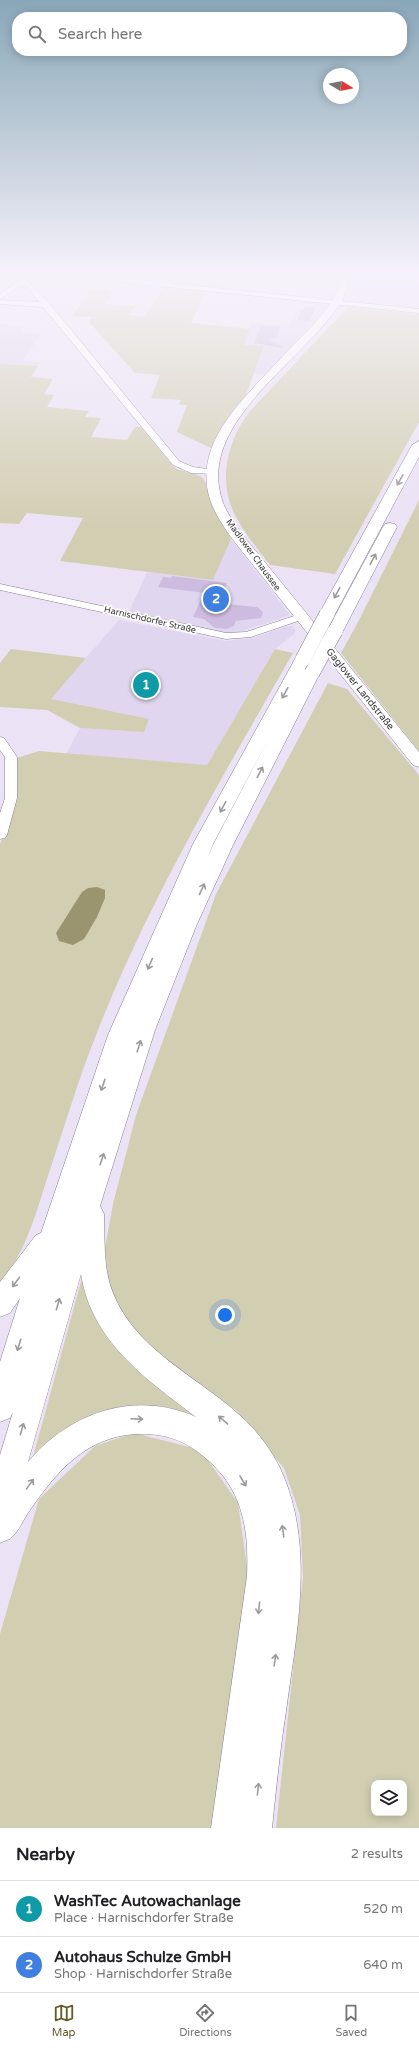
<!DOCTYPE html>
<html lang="en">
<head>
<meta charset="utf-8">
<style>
	body { margin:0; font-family:"Varela Round",sans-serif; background:#f2f2f2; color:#202124 }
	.controls { position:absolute; right:12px; bottom:12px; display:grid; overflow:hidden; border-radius:8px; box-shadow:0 2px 10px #0003 }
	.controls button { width:36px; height:36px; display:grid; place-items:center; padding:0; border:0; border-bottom:1px solid #e0e0e0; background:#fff; color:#202124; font:20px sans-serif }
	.compass { position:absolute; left:323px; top:68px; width:36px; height:36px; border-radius:50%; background:#fff; box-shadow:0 2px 10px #0003; rotate:100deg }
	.you { position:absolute; left:225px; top:1315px; width:14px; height:14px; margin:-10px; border:3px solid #fff; border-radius:50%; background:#1a73e8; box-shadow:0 0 0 6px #1a73e833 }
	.badge { display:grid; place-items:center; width:26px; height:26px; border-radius:50%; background:#635a26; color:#fff; font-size:13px; font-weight:700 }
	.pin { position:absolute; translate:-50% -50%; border:2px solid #fff; box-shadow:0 1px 4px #0006 }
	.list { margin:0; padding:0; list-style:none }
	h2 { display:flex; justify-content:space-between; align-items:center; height:52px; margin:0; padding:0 16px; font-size:17px }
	h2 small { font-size:13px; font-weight:400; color:#757577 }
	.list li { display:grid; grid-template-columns:26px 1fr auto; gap:12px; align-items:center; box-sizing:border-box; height:56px; padding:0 16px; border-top:1px solid #e0e0e0 }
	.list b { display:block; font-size:15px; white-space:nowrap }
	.list p { margin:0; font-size:13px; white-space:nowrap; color:#757577 }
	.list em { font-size:13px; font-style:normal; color:#757577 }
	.icon { flex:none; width:22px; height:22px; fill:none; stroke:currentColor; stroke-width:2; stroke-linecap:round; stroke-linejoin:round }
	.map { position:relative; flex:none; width:419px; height:1828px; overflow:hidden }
	.search { position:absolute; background:#fff; box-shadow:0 2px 10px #0003; left:12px; right:12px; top:12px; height:44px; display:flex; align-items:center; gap:10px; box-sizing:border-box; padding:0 14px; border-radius:16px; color:#757577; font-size:15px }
	.sheet { height:164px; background:#fff }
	nav { display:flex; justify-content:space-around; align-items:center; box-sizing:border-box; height:56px; border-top:1px solid #e0e0e0; background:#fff; font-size:11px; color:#757577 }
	nav a { display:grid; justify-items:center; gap:2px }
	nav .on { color:#635a26 }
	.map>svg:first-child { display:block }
	.built { fill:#e1d6ef }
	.green { fill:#d2ceb2; fill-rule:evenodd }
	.water { fill:#9a946f }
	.building { fill:#cdbce0 }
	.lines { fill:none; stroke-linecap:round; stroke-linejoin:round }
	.minor-casing { stroke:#857e8e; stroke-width:1 }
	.major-casing { stroke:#857e8e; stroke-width:1 }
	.highway-casing { stroke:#857e8e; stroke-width:1 }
	.minor { fill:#fff; fill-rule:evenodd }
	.major { fill:#fff; fill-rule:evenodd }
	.highway { fill:#fff; fill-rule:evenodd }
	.highway-bridge-casing { stroke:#857e8e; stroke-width:16; stroke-linecap:butt }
	.highway-bridge { stroke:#fff; stroke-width:15 }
	.oneway { stroke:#9c9a9e }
	.labels { text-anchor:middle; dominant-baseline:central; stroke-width:3.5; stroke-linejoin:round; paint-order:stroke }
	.far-street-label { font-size:9px; fill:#38353c; stroke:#fff }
	.street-label { font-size:10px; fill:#38353c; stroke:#fff }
</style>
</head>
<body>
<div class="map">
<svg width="419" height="1828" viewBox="0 0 419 1828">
	<rect width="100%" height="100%" fill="#ebe2f5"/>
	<g class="built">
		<path d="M349,271H419V308L354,302L352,277Z"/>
		<path d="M302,299L329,302L322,312L266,375L254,373L264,347L244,345L252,323L289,325Z"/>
		<path d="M0,324L25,326L20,332L41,334L22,361L40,363L38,366L0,364Z"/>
		<path d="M231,539L290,615L236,633L214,631L129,612L147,572L213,580Z"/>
		<path d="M119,620L226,641L254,638L287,626H293L295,629V633L275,649L207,765L66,754L80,728L144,732L50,699Z"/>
	</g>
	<g class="green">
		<path d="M165,286L206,290L191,323L250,329L244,345L264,346L245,397L226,422L213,449L177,432L187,405L179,404L181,400L151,398L160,375L135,373L89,322L92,317L72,316L90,290L113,291L105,304L136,306L128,315L144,317Z"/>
		<path d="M348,307L419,314V422L335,574L270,565C258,549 244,533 235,515C217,481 228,438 251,410Z"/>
		<path d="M0,364L38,366L31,377L53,379L44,394L54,395L47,407L89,411L85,417L101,418L91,437L127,440L135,427H141L173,466L177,469L200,476L204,479L212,505L231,539L213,580L60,561L83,518L27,513L19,524L0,523Z"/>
		<path d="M419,500V751L341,653L357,624Z"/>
		<path d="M11,649L86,658L51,699L149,719L144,732L80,728L47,710L0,707V663Z"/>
		<path d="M275,649L293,653C223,776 150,898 98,1030C78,1079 63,1132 46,1182C35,1217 24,1255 0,1284V844L11,818L14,759L39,751L207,765Z"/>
		<path d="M328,683L347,689L419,775V1828H276L303,1577L300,1515L284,1468L237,1411L156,1356L124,1321L110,1291L105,1248L113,1204L136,1115L216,894ZM374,1783H404V1813H374Z"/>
		<path d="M82,1278L87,1284L220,1429L186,1418L33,1457Z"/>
		<path d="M134,1433L201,1450L238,1503L248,1574L213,1828H0V1634L39,1499L95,1446Z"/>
	</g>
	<path class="water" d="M97,887L105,890V898L97,917L84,939L73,945L59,941L56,933L82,892L88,888Z"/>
	<g class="building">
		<path d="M305,307H315L310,321L298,320L301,310H304Z"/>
		<path d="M261,326L280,327L276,338L268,339L283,347L282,348L254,343Z"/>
		<path d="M172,576L227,583L222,595L229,596L226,604L257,607L263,612L261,618L236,621L234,626L226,629L215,628L204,619L193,617L204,593L158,587L163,577L171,578Z"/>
		<path d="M146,676L159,679L148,693L134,690Z"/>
	</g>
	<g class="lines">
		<defs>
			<g id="minor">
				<path d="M32,271H39L26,281L30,283L49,303L179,461L193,467L215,470V474L191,473L173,465L43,307L0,304V300L39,302L26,285H22L0,299V294Z"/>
				<path d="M63,271H75L111,277L419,309V313L111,281Z"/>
				<path d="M0,584L226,633L246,632L300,614L305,617L304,619L251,637L226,639L0,590Z"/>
				<path d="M0,737L4,738L17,757V798L7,835L5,838L0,839V813L5,798V757L0,750Z"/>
			</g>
			<path id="major" d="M339,271H347C350,285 345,297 337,308C301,361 204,420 220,492C223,509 235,525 246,539L419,752V767L413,765L237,545C225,529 212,511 208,492C198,444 236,406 266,374C281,358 296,342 312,326C326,310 342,294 339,271Z"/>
			<g id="highway">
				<path d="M419,441V457L335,614L333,617H321L319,614L412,445Z"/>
				<path d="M390,523L395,524L397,527L343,631L341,634H329L327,631L383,527L385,524Z"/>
				<path d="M303,654L309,655L311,659L305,670L312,668L318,669L320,673L233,845L197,924L155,1030L100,1206L104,1214C105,1240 103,1269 113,1293C137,1353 202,1378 246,1421C264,1439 279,1461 287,1485C313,1557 296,1637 286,1711C280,1750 276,1789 272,1828H211L247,1576C249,1528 243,1488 203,1456C183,1439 163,1433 136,1434C86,1437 57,1471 30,1510C24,1518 19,1531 11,1538C9,1540 3,1541 0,1543V1455L13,1412L10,1418L0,1422V1362L20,1298L10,1313L0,1317V1282L36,1235L41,1233L108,1035L193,844L295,659L297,655ZM270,736L213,845L208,857L213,844ZM81,1274C91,1341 146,1379 196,1417C135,1390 70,1412 28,1462Z"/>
			</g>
		</defs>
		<use href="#minor" class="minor-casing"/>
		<use href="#major" class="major-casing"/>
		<use href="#highway" class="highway-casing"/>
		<use href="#minor" class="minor"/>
		<use href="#major" class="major"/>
		<use href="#highway" class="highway"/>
		<defs>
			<g id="highway-bridge">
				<path d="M303,659L327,614"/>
				<path d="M312,673L335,631"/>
			</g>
		</defs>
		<use href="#highway-bridge" class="highway-bridge-casing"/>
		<use href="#highway-bridge" class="highway-bridge"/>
	</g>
	<defs><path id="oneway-shaft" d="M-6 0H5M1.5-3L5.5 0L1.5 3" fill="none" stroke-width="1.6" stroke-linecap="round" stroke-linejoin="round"/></defs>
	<g class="oneway">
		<use href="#oneway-shaft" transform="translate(400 480) rotate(119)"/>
		<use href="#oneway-shaft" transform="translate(373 559) rotate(-62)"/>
		<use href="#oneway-shaft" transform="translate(337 593) rotate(118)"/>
		<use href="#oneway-shaft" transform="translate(285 693) rotate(118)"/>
		<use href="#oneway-shaft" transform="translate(260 772) rotate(-63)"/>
		<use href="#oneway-shaft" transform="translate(223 807) rotate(118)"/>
		<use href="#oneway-shaft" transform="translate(202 889) rotate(-65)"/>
		<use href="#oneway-shaft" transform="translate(150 964) rotate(113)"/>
		<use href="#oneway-shaft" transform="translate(139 1046) rotate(-72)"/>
		<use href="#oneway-shaft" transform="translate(103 1085) rotate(109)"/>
		<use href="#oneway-shaft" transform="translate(102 1159) rotate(-72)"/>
		<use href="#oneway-shaft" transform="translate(16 1282) rotate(126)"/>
		<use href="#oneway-shaft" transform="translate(58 1304) rotate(-74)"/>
		<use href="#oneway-shaft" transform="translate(19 1345) rotate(107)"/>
		<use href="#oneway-shaft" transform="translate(137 1419) rotate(2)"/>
		<use href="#oneway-shaft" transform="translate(223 1420) rotate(-139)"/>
		<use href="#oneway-shaft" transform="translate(22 1429) rotate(-74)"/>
		<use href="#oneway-shaft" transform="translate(243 1481) rotate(59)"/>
		<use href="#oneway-shaft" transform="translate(30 1484) rotate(-54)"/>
		<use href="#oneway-shaft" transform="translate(283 1531) rotate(-98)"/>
		<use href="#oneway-shaft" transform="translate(259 1608) rotate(96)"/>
		<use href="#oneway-shaft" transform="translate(275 1660) rotate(-82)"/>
		<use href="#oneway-shaft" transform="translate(258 1789) rotate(-84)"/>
	</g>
	<linearGradient id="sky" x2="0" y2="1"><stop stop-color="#89a7b8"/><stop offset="0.52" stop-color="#f6f2fa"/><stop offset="1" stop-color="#f6f2fa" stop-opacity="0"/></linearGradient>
	<rect width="419" height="526" fill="url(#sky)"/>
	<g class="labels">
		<g class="far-street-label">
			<text transform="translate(253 555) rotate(54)">Madlower Chaussee</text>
			<text transform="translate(150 620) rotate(13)">Harnischdorfer Straße</text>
		</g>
		<g class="street-label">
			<text transform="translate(360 689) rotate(51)">Gaglower Landstraße</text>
		</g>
	</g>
</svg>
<div class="controls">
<button><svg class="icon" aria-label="layers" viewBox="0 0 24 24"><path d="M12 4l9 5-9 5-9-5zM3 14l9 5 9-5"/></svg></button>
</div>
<svg class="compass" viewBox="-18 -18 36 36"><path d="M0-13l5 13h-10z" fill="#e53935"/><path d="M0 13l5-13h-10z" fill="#757577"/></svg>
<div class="you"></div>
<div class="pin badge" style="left:146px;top:685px;background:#0f9aa8">1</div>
<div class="pin badge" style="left:216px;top:599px;background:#3f7fe0">2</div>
<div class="search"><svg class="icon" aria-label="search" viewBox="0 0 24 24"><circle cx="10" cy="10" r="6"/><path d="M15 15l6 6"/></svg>Search here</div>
</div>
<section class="sheet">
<h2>Nearby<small>2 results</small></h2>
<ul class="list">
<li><span class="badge" style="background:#0f9aa8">1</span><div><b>WashTec Autowachanlage</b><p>Place · Harnischdorfer Straße</p></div><em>520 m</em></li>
<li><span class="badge" style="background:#3f7fe0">2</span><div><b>Autohaus Schulze GmbH</b><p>Shop · Harnischdorfer Straße</p></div><em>640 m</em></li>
</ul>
</section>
<nav>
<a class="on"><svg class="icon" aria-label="map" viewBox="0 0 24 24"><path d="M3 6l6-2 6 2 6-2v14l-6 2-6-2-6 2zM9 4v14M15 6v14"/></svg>Map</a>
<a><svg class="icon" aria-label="directions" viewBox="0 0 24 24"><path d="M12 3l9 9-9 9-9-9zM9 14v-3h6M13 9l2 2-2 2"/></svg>Directions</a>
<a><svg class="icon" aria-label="saved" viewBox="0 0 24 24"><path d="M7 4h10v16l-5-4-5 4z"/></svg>Saved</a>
</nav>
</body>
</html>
